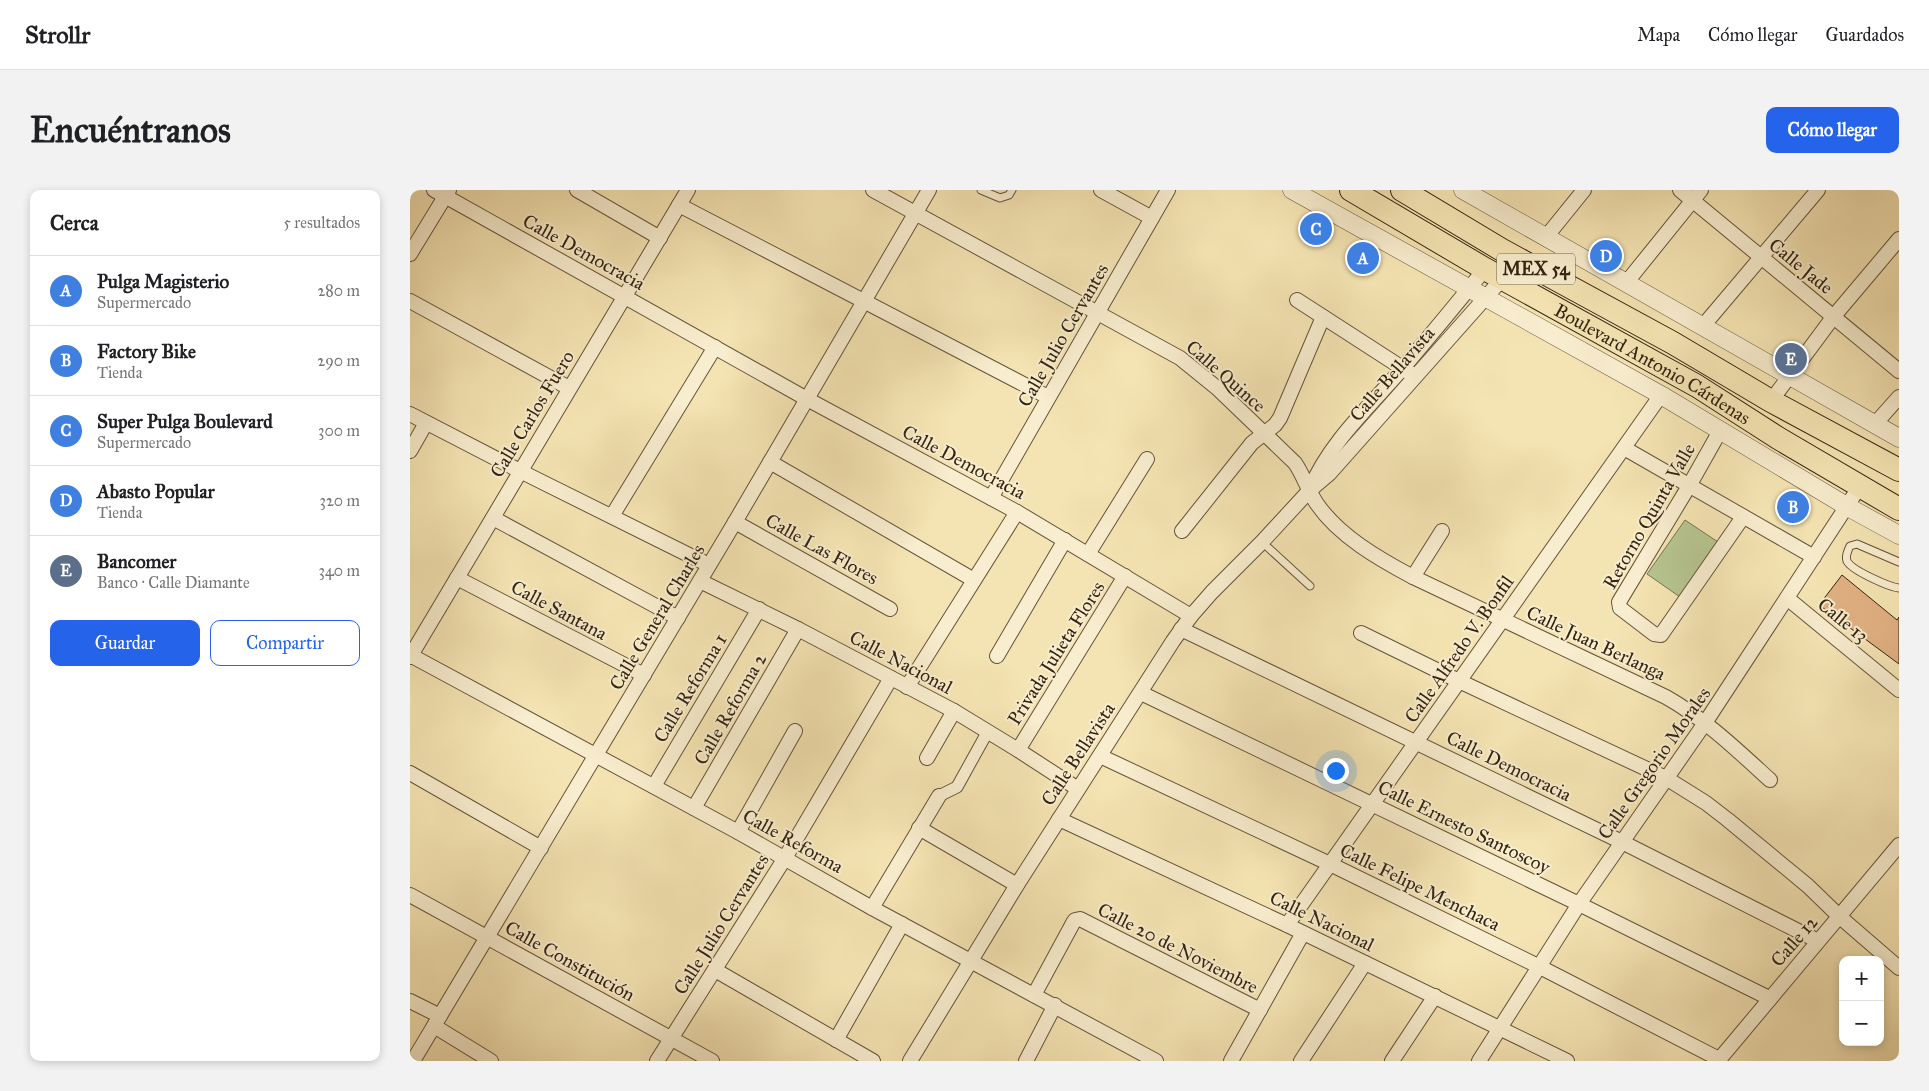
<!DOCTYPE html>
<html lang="es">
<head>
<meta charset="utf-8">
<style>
	body { margin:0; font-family:"IM FELL Great Primer",serif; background:#f2f2f2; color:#202124 }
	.controls { position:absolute; right:15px; bottom:15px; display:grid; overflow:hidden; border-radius:10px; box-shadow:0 2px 8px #0003 }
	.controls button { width:45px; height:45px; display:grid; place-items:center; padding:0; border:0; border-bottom:1px solid #e0e0e0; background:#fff; color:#202124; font:25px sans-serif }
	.you { position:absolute; left:925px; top:580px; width:18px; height:18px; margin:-12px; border:4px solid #fff; border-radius:50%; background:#1a73e8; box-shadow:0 0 0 8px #1a73e833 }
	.badge { display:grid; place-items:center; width:32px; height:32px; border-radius:50%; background:#2563eb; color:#fff; font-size:16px; font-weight:700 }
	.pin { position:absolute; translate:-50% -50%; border:2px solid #fff; box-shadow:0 1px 5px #0006 }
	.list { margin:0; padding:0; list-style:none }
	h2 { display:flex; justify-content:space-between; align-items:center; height:65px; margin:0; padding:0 20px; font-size:21px }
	h2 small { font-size:16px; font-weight:400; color:#757577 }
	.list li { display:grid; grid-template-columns:32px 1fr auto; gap:15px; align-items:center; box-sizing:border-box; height:70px; padding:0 20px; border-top:1px solid #e0e0e0 }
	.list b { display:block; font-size:19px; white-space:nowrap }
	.list p { margin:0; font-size:16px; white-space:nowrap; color:#757577 }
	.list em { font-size:16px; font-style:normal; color:#757577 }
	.actions { display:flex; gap:10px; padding:15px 20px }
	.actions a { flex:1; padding:11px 0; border:1px solid #2563eb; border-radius:10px; text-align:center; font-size:18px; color:#2563eb }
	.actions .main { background:#2563eb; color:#fff }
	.map { position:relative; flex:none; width:1489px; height:871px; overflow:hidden; border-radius:10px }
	header { display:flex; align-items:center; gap:30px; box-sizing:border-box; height:70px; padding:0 25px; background:#fff; border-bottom:1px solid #e0e0e0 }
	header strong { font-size:24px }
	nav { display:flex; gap:28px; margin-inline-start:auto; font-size:18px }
	.intro { display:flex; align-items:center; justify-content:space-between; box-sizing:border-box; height:120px; padding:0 30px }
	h1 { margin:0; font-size:35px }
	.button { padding:12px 22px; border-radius:10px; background:#2563eb; color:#fff; font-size:18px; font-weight:700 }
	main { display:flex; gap:30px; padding:0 30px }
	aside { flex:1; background:#fff; border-radius:10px; box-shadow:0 2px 8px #0003 }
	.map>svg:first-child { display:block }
	.green { fill:#b6c590; stroke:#747450 }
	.building { fill:#e1b183; stroke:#332411 }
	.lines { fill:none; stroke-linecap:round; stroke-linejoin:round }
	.service-casing { stroke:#64543a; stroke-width:9 }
	.pedestrian-casing { stroke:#64543a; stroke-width:13 }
	.minor-casing { stroke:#64543a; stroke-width:16 }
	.tertiary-casing { stroke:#64543a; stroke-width:19 }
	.primary-casing { stroke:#332411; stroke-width:24 }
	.service { stroke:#f8edce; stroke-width:7 }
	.pedestrian { stroke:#f8edce; stroke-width:11 }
	.minor { stroke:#f8edce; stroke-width:14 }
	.tertiary { stroke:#f8edce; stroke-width:18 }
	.primary { stroke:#f5e4b3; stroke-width:22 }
	.labels { text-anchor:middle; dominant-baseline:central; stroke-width:4; stroke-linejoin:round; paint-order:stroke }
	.shield { fill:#f8edce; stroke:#6e604a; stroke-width:1 }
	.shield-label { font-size:18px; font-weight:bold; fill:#332411 }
	.street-label { font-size:19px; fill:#332411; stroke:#f8edce }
</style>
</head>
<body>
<header>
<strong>Strollr</strong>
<nav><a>Mapa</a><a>Cómo llegar</a><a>Guardados</a></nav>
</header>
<div class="intro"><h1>Encuéntranos</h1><a class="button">Cómo llegar</a></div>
<main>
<aside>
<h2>Cerca<small>5 resultados</small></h2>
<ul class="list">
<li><span class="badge" style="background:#3f7fe0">A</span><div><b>Pulga Magisterio</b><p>Supermercado</p></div><em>280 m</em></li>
<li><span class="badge" style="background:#3f7fe0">B</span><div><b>Factory Bike</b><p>Tienda</p></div><em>290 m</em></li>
<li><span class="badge" style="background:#3f7fe0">C</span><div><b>Super Pulga Boulevard</b><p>Supermercado</p></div><em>300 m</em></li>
<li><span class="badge" style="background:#3f7fe0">D</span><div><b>Abasto Popular</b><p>Tienda</p></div><em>320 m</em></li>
<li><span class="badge" style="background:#5c6f8a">E</span><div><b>Bancomer</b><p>Banco · Calle Diamante</p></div><em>340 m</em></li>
</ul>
<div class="actions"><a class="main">Guardar</a><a>Compartir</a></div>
</aside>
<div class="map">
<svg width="1489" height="871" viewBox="0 0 1489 871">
	<rect width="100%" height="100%" fill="#f5e4b3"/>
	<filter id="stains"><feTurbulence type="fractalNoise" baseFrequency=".004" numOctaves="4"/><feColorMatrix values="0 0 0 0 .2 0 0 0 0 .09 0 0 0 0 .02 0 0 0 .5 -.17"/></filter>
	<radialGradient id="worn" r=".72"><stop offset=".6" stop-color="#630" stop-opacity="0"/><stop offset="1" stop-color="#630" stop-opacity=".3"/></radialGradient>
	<path class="green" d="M1275,330L1308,352L1270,407L1237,384Z"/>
	<path class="building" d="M1432,385L1487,430L1489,427V474L1409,415Z"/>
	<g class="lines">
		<defs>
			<g id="service">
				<path d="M571,0L590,8L599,5L602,0"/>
				<path d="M852,352L900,396"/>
				<path d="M1489,372L1447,354L1440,356C1438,360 1435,366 1437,371C1441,380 1479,397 1489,398"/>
			</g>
			<path id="pedestrian" d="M529,606L547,597L578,541"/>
			<g id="minor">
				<path d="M24,0L397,209L607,322L781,426"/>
				<path d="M167,0L250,48"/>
				<path d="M463,0L770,168L807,198L885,273C894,286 898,301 907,314C929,346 969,369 1003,387L1256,507C1295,529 1327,560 1360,590"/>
				<path d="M691,0L742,28"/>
				<path d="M1270,0L1489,181"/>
				<path d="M269,15L638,207"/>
				<path d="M1136,47L1174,0"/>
				<path d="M0,64L39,0"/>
				<path d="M1216,93L1291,0"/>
				<path d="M887,110L1000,183"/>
				<path d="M0,111L159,198"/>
				<path d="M1293,136L1408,0"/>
				<path d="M1361,211L1424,126L1489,49"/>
				<path d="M0,224L110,281L299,375"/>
				<path d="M1465,234L1489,207"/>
				<path d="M1310,241L1279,296L1209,412L1210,418L1244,444L1251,445L1333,327"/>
				<path d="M1214,258L1404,367"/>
				<path d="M0,261L16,233"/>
				<path d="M360,272L564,390"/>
				<path d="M900,299C920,252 959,217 992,179C1020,146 1047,113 1075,79"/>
				<path d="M581,308L758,0"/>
				<path d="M202,326L305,157"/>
				<path d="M83,328L268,428"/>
				<path d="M325,332L480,419"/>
				<path d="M772,341L842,253L865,235L870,228L913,127"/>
				<path d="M678,364L737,269"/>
				<path d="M1003,387L1032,341"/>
				<path d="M47,388L234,485"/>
				<path d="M290,391L388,439L544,521L608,560L668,599"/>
				<path d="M1377,408L1489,500"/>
				<path d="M771,439L1212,652L1408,751"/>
				<path d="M951,443L1049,491L1256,588L1296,613L1318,630L1398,696L1430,727L1489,778"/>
				<path d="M0,465L328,642L462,718L746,871"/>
				<path d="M587,466L655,350"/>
				<path d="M0,467L278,0"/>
				<path d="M497,497L607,322"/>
				<path d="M731,503L1169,714L1359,808"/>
				<path d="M608,560L715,386"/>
				<path d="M690,566L920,674L1130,777L1309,869"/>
				<path d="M517,568L544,521"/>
				<path d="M0,583L131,658"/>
				<path d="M244,596L349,419"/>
				<path d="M284,618L388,439"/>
				<path d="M649,629L877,735L1157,871"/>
				<path d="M509,638L607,695"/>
				<path d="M328,642L385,541"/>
				<path d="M0,705L302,871"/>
				<path d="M462,718L529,606"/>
				<path d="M877,735L1251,205"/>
				<path d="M305,780L463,871"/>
				<path d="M624,805L663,733L665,730L670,729L850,820"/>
				<path d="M0,811L30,826"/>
				<path d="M24,836L81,871"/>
				<path d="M426,850L492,734"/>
				<path d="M3,871L325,332L519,0"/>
				<path d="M247,871L375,668L481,488"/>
				<path d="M500,871L607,695L763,451L781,426L802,402L852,352L899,301L919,284L1092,89"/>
				<path d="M616,871L645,815"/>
				<path d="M821,871L893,743"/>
				<path d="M891,871L955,773"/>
				<path d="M982,871L1025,806"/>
				<path d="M1069,871L1169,714L1295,533L1450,296"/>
				<path d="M1308,871L1489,655"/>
			</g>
			<g id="tertiary">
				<path d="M882,0L1251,205L1438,317L1489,345"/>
				<path d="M1053,0L1489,248"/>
			</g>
			<g id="primary">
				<path id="s1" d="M941,0L1075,79L1287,196L1368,248L1489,319"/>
				<path d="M992,0L1092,60L1263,153L1361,211L1489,280"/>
			</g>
		</defs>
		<use href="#service" class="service-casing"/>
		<use href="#pedestrian" class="pedestrian-casing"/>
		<use href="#minor" class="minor-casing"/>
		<use href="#tertiary" class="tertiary-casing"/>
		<use href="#primary" class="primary-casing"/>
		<use href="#service" class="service"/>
		<use href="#pedestrian" class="pedestrian"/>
		<use href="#minor" class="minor"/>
		<use href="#tertiary" class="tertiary"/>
		<use href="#primary" class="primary"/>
	</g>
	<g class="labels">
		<rect class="shield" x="1087" y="63.5" width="78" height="31" rx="4"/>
		<g class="shield-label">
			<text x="1126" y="79">MEX 54</text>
		</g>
		<g class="street-label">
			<text transform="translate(174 62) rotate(29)">Calle Democracia</text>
			<text transform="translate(1391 76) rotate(39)">Calle Jade</text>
			<text transform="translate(653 145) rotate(-60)">Calle Julio Cervantes</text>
			<text stroke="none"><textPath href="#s1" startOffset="348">Boulevard Antonio Cárdenas</textPath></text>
			<text transform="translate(982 184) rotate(-49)">Calle Bellavista</text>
			<text transform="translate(816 186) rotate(41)">Calle Quince</text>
			<text transform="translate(122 224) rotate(-59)">Calle Carlos Fuero</text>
			<text transform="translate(554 272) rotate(28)">Calle Democracia</text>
			<text transform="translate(1239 326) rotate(-60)">Retorno Quinta Valle</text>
			<text transform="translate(412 359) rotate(29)">Calle Las Flores</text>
			<text transform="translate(149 420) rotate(28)">Calle Santana</text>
			<text transform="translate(247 427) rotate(-59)">Calle General Charles</text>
			<text transform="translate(1433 430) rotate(39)">Calle 13</text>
			<text transform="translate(1186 453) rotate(25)">Calle Juan Berlanga</text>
			<text transform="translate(1049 459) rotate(-55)">Calle Alfredo V. Bonfil</text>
			<text transform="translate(646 463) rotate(-58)">Privada Julieta Flores</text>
			<text transform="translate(491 472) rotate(28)">Calle Nacional</text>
			<text transform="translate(280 498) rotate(-59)">Calle Reforma 1</text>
			<text transform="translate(320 519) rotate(-60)">Calle Reforma 2</text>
			<text transform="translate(668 564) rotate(-57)">Calle Bellavista</text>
			<text transform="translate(1244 573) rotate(-55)">Calle Gregorio Morales</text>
			<text transform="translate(1099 576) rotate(26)">Calle Democracia</text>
			<text transform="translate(1054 637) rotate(26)">Calle Ernesto Santoscoy</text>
			<text transform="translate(383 651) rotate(29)">Calle Reforma</text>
			<text transform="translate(1010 697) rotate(26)">Calle Felipe Menchaca</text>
			<text transform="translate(912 731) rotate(26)">Calle Nacional</text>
			<text transform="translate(311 734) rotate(-58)">Calle Julio Cervantes</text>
			<text transform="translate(1384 751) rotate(-49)">Calle 12</text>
			<text transform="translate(768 758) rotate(27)">Calle 20 de Noviembre</text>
			<text transform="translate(160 771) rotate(29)">Calle Constitución</text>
		</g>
	</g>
	<rect width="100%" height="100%" filter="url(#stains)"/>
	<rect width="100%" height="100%" fill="url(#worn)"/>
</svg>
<div class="controls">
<button>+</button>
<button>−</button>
</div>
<div class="you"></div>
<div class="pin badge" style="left:953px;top:68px;background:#3f7fe0">A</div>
<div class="pin badge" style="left:1383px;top:317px;background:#3f7fe0">B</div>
<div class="pin badge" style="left:906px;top:39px;background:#3f7fe0">C</div>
<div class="pin badge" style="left:1196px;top:66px;background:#3f7fe0">D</div>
<div class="pin badge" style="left:1381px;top:169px;background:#5c6f8a">E</div>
</div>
</main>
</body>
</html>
